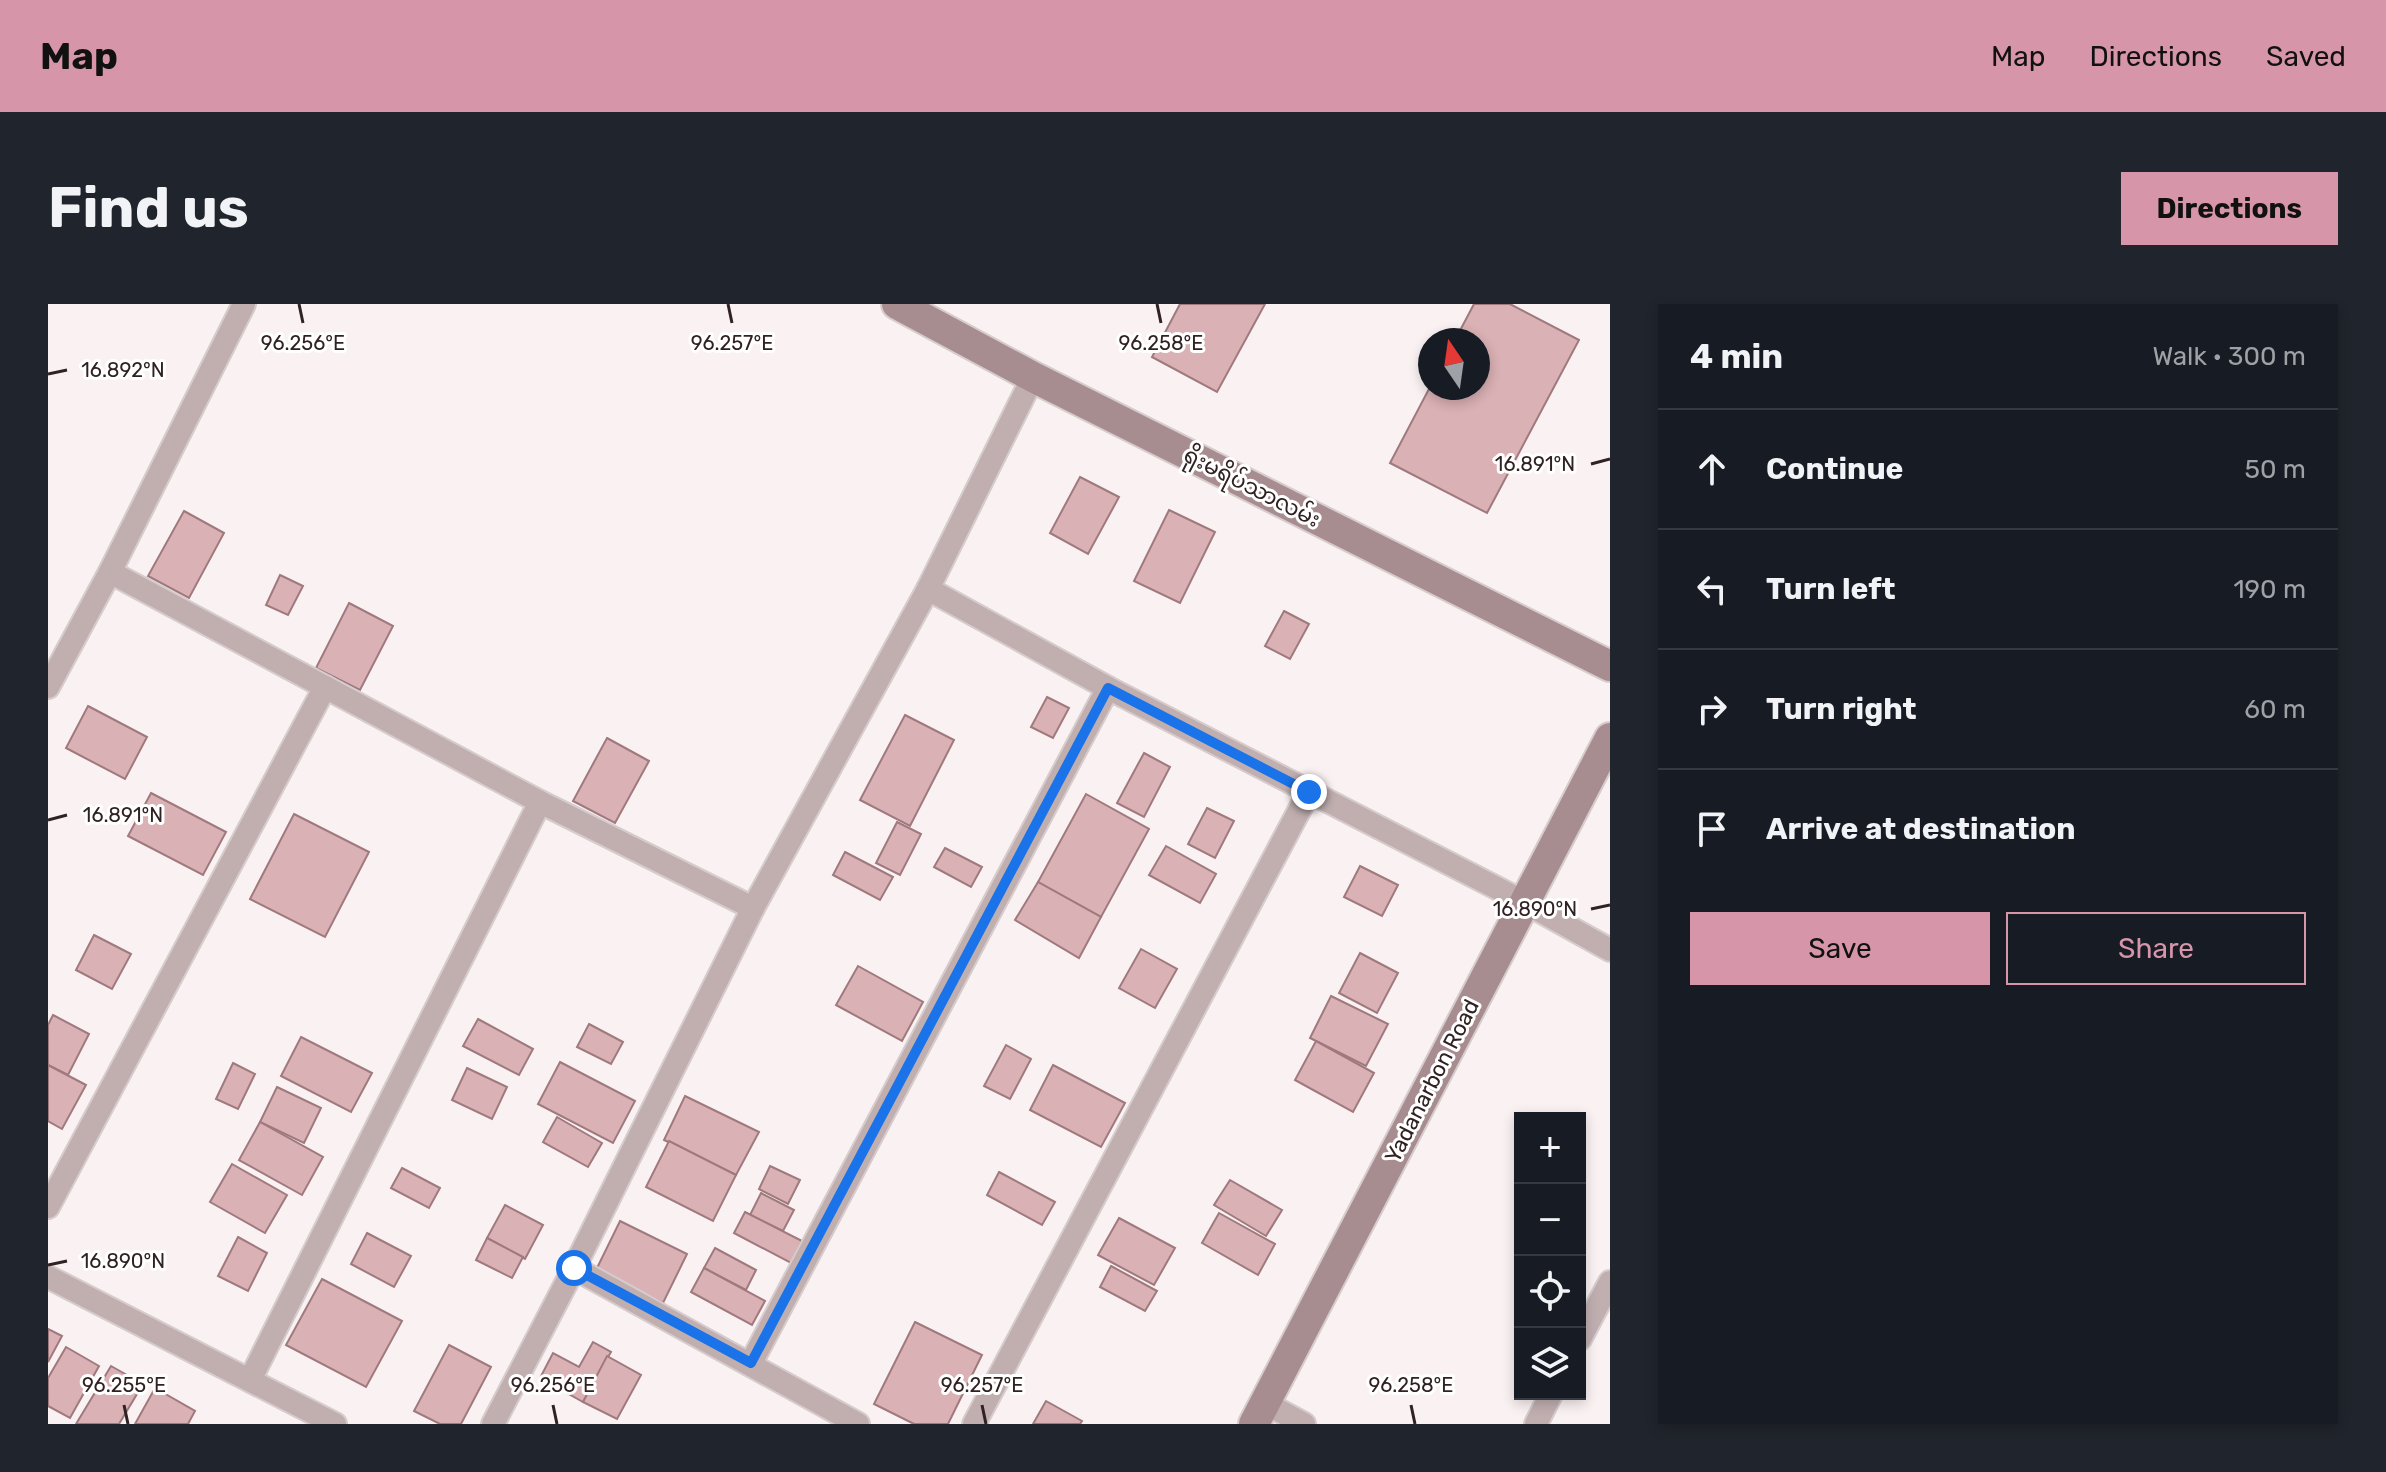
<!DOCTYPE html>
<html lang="en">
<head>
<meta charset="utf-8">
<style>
	body { margin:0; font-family:Rubik,"Noto Sans Myanmar",sans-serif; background:#20242c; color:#f1f3f6 }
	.controls { position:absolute; right:24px; bottom:24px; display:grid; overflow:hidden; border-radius:0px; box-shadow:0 4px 12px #0003 }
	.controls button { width:72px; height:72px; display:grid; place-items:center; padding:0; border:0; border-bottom:2px solid #363941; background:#171b24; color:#f1f3f6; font:40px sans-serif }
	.compass { position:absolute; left:1370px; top:24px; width:72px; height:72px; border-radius:50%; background:#171b24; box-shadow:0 4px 12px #0003; rotate:347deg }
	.stop { position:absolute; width:24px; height:24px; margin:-18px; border:6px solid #1a73e8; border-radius:50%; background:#fff }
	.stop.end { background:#1a73e8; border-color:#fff; box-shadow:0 2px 8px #0008 }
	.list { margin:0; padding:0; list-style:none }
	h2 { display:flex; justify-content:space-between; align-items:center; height:104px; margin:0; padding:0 32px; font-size:34px }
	h2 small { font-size:26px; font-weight:400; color:#9ea1a6 }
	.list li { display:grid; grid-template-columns:52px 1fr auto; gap:24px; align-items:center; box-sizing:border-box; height:120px; padding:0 32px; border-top:2px solid #363941 }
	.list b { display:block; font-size:30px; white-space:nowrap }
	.list em { font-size:26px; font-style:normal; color:#9ea1a6 }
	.actions { display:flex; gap:16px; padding:24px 32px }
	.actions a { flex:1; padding:18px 0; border:2px solid #d695a9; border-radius:0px; text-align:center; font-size:28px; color:#d695a9 }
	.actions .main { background:#d695a9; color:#111 }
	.icon { flex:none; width:44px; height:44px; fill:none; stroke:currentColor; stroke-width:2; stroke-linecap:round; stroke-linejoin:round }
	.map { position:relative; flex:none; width:1562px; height:1120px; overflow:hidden; border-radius:0px }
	header { display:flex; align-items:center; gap:48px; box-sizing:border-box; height:112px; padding:0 40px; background:#d695a9; color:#111 }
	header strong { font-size:38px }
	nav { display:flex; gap:44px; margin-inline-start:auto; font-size:28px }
	.intro { display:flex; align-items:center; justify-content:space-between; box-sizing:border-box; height:192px; padding:0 48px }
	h1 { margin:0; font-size:56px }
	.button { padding:20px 36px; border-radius:0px; background:#d695a9; color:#111; font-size:28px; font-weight:700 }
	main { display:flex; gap:48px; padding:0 48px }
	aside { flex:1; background:#171b24; border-radius:0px; box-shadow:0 4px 12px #0003 }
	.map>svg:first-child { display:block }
	.building { fill:#dab1b5; stroke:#9f797d; stroke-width:2 }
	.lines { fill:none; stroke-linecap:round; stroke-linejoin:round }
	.street-casing { stroke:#d6cccd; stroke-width:26 }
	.secondary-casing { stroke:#d6cccd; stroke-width:34 }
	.street { stroke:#c1afb0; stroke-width:22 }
	.secondary { stroke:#a88d90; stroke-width:30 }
	.route { stroke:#1a73e8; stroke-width:10 }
	.ticks { fill:none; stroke:#302122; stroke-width:3 }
	.labels { text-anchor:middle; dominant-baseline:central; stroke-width:6; stroke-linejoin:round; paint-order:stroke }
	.street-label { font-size:22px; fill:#302122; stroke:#fff }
	.ticks-label { font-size:20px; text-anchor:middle; fill:#302122; stroke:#fff; stroke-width:6; stroke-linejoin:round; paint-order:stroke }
</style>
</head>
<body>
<header>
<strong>Map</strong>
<nav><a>Map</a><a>Directions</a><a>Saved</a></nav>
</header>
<div class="intro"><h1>Find us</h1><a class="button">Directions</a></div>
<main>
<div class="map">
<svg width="1562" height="1120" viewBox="0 0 1562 1120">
	<rect width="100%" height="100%" fill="#faf1f2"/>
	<g class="building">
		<path d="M1132,0H1217L1169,88L1104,53Z"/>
		<path d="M1426,0H1462L1531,36L1439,209L1342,159L1382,83L1430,84V36H1407Z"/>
		<path d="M1032,173L1071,193L1040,250L1002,229Z"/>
		<path d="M1121,206L1167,228L1132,299L1086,277Z"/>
		<path d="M136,207L176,229L141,294L100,272Z"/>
		<path d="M232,271L255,282L240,311L218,301Z"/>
		<path d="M301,299L345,322L312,386L268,364Z"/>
		<path d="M1236,307L1261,320L1242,355L1217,342Z"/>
		<path d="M999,393L1021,404L1005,434L983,423Z"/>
		<path d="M40,402L99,433L77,475L18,444Z"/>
		<path d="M857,411L906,436L862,522L812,496Z"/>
		<path d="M559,434L601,457L567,519L525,497Z"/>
		<path d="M1096,449L1122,463L1096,513L1069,499Z"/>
		<path d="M103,489L178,528L155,571L80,532Z"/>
		<path d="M1038,490L1101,525L1053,613L990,578Z"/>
		<path d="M1159,504L1186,517L1167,554L1140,540Z"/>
		<path d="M246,510L321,548L277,633L202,595Z"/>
		<path d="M849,518L873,530L852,571L828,559Z"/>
		<path d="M1118,542L1168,570L1152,599L1101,571Z"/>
		<path d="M897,544L934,563L923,583L886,563Z"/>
		<path d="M797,548L845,573L832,596L785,571Z"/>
		<path d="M1312,562L1350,581L1334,612L1296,593Z"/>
		<path d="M990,578L1053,613L1031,654L967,616Z"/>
		<path d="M46,631L83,650L64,685L28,666Z"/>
		<path d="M1093,645L1129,665L1107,704L1071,684Z"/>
		<path d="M1312,649L1350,669L1329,709L1291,689Z"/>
		<path d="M810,662L875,698L854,737L788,701Z"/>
		<path d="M1283,692L1340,720L1318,762L1262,734Z"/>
		<path d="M5,711L41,730L20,771L0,761V721Z"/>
		<path d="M430,715L485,745L471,771L415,742Z"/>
		<path d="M541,720L575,738L563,760L529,743Z"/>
		<path d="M253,733L324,769L303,808L233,772Z"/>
		<path d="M1268,737L1326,769L1305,808L1247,776Z"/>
		<path d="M958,741L983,755L962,795L936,782Z"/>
		<path d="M512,758L587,797L565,839L490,800Z"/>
		<path d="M185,759L207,770L190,805L168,795Z"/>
		<path d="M0,761L38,781L14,825L0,817Z"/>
		<path d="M1005,761L1077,799L1053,843L982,806Z"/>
		<path d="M419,764L459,783L444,815L404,796Z"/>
		<path d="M229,783L273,804L256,839L212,818Z"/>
		<path d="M637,792L711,828L688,871L616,836Z"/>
		<path d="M509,813L554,839L540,863L495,838Z"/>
		<path d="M212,818L275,853L254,891L191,856Z"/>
		<path d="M621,837L688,871L665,917L598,883Z"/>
		<path d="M184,860L239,891L217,929L162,898Z"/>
		<path d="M722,862L752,876L740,900L711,885Z"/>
		<path d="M354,864L392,884L381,904L343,884Z"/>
		<path d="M951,868L1007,898L994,921L939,891Z"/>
		<path d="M1182,876L1234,906L1218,932L1166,901Z"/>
		<path d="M713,889L746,906L735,927L702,911Z"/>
		<path d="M457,901L495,921L477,955L439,934Z"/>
		<path d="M697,908L754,937L743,959L686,929Z"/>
		<path d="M1171,909L1227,940L1210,971L1154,939Z"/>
		<path d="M1071,914L1127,944L1106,981L1050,951Z"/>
		<path d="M572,917L639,950L615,999L548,966Z"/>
		<path d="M319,929L363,952L346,983L303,960Z"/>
		<path d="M190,933L219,949L200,987L170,972Z"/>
		<path d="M439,934L475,953L464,974L428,956Z"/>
		<path d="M667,944L708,966L698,986L656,964Z"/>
		<path d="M1063,962L1109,987L1097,1007L1052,983Z"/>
		<path d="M656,964L717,997L704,1021L643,988Z"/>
		<path d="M274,975L354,1017L318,1083L238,1041Z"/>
		<path d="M867,1018L934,1051L900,1120H866L826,1100Z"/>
		<path d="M0,1025L14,1032L0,1058Z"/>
		<path d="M545,1038L563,1048L535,1098L492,1074L505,1049L531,1063Z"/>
		<path d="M401,1041L443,1063L413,1120H392L366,1107Z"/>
		<path d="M18,1043L51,1062L22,1114L0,1102V1074Z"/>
		<path d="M559,1052L593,1071L569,1115L535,1098Z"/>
		<path d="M63,1062L95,1080L71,1120H28Z"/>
		<path d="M107,1084L147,1107L140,1120H87Z"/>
		<path d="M998,1097L1034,1117L1032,1120H985Z"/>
	</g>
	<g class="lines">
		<defs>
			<g id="street">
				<path d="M62,268L492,498L705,604"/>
				<path d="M880,285L1060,384L1476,598L1562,646"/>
				<path d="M0,383L62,268L196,0"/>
				<path d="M0,903L277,383"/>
				<path d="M526,964L810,1120"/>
				<path d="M0,973L287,1120"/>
				<path d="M1532,1035L1562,978"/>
				<path d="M703,1059L1060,384"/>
				<path d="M202,1076L492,498"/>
				<path d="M1217,1099L1256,1120"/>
				<path d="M445,1120L526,964L705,604L880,285L985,73"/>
				<path d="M926,1120L1261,488"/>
				<path d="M1488,1120L1503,1090"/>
			</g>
			<g id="secondary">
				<path d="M849,0L985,73L1562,362"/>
				<path d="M1206,1120L1562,434"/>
			</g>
		</defs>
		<use href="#street" class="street-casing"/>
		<use href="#secondary" class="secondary-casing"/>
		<use href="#street" class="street"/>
		<use href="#secondary" class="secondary"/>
	</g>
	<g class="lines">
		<path class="route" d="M526,964L703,1059L1060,384L1261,488"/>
	</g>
	<path class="ticks" d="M251,0L255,19M680,0L684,19M1109,0L1113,19M0,70L19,66M1543,160L1562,155M0,516L19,511M1543,605L1562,601M0,961L19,957M76,1101L80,1120M505,1101L509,1120M934,1101L938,1120M1363,1101L1367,1120"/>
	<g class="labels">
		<g class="street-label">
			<text transform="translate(1204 183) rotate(27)">ရိုးမရိပ်သာလမ်း</text>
			<text transform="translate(1384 777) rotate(-63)">Yadanarbon Road</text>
		</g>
	</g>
	<g class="ticks-label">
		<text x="255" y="46">96.256°E</text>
		<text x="684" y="46">96.257°E</text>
		<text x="1113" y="46">96.258°E</text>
		<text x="75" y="73">16.892°N</text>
		<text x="1487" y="167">16.891°N</text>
		<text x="75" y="518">16.891°N</text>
		<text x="1487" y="612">16.890°N</text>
		<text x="75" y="964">16.890°N</text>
		<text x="76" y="1088">96.255°E</text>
		<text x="505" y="1088">96.256°E</text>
		<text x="934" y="1088">96.257°E</text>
		<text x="1363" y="1088">96.258°E</text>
	</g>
</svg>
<div class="controls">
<button>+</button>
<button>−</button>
<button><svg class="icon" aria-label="locate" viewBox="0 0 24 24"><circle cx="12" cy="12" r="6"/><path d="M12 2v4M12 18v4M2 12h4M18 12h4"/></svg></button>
<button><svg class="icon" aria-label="layers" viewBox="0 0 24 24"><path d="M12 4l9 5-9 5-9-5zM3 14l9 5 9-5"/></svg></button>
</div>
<svg class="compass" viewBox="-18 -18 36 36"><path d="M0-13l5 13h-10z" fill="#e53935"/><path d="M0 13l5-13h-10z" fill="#9ea1a6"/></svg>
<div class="stop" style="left:526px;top:964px"></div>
<div class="stop end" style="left:1261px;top:488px"></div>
</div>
<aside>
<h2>4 min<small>Walk · 300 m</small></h2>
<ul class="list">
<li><svg class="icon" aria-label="ahead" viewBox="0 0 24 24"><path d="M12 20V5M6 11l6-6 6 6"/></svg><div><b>Continue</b></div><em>50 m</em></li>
<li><svg class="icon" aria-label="left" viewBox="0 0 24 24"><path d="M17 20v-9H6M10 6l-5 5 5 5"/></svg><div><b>Turn left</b></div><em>190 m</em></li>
<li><svg class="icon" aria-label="right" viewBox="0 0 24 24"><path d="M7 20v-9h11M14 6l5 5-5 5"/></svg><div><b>Turn right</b></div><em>60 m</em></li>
<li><svg class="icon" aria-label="arrive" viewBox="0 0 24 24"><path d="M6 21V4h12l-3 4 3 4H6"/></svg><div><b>Arrive at destination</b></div></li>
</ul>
<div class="actions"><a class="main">Save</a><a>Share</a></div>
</aside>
</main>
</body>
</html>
